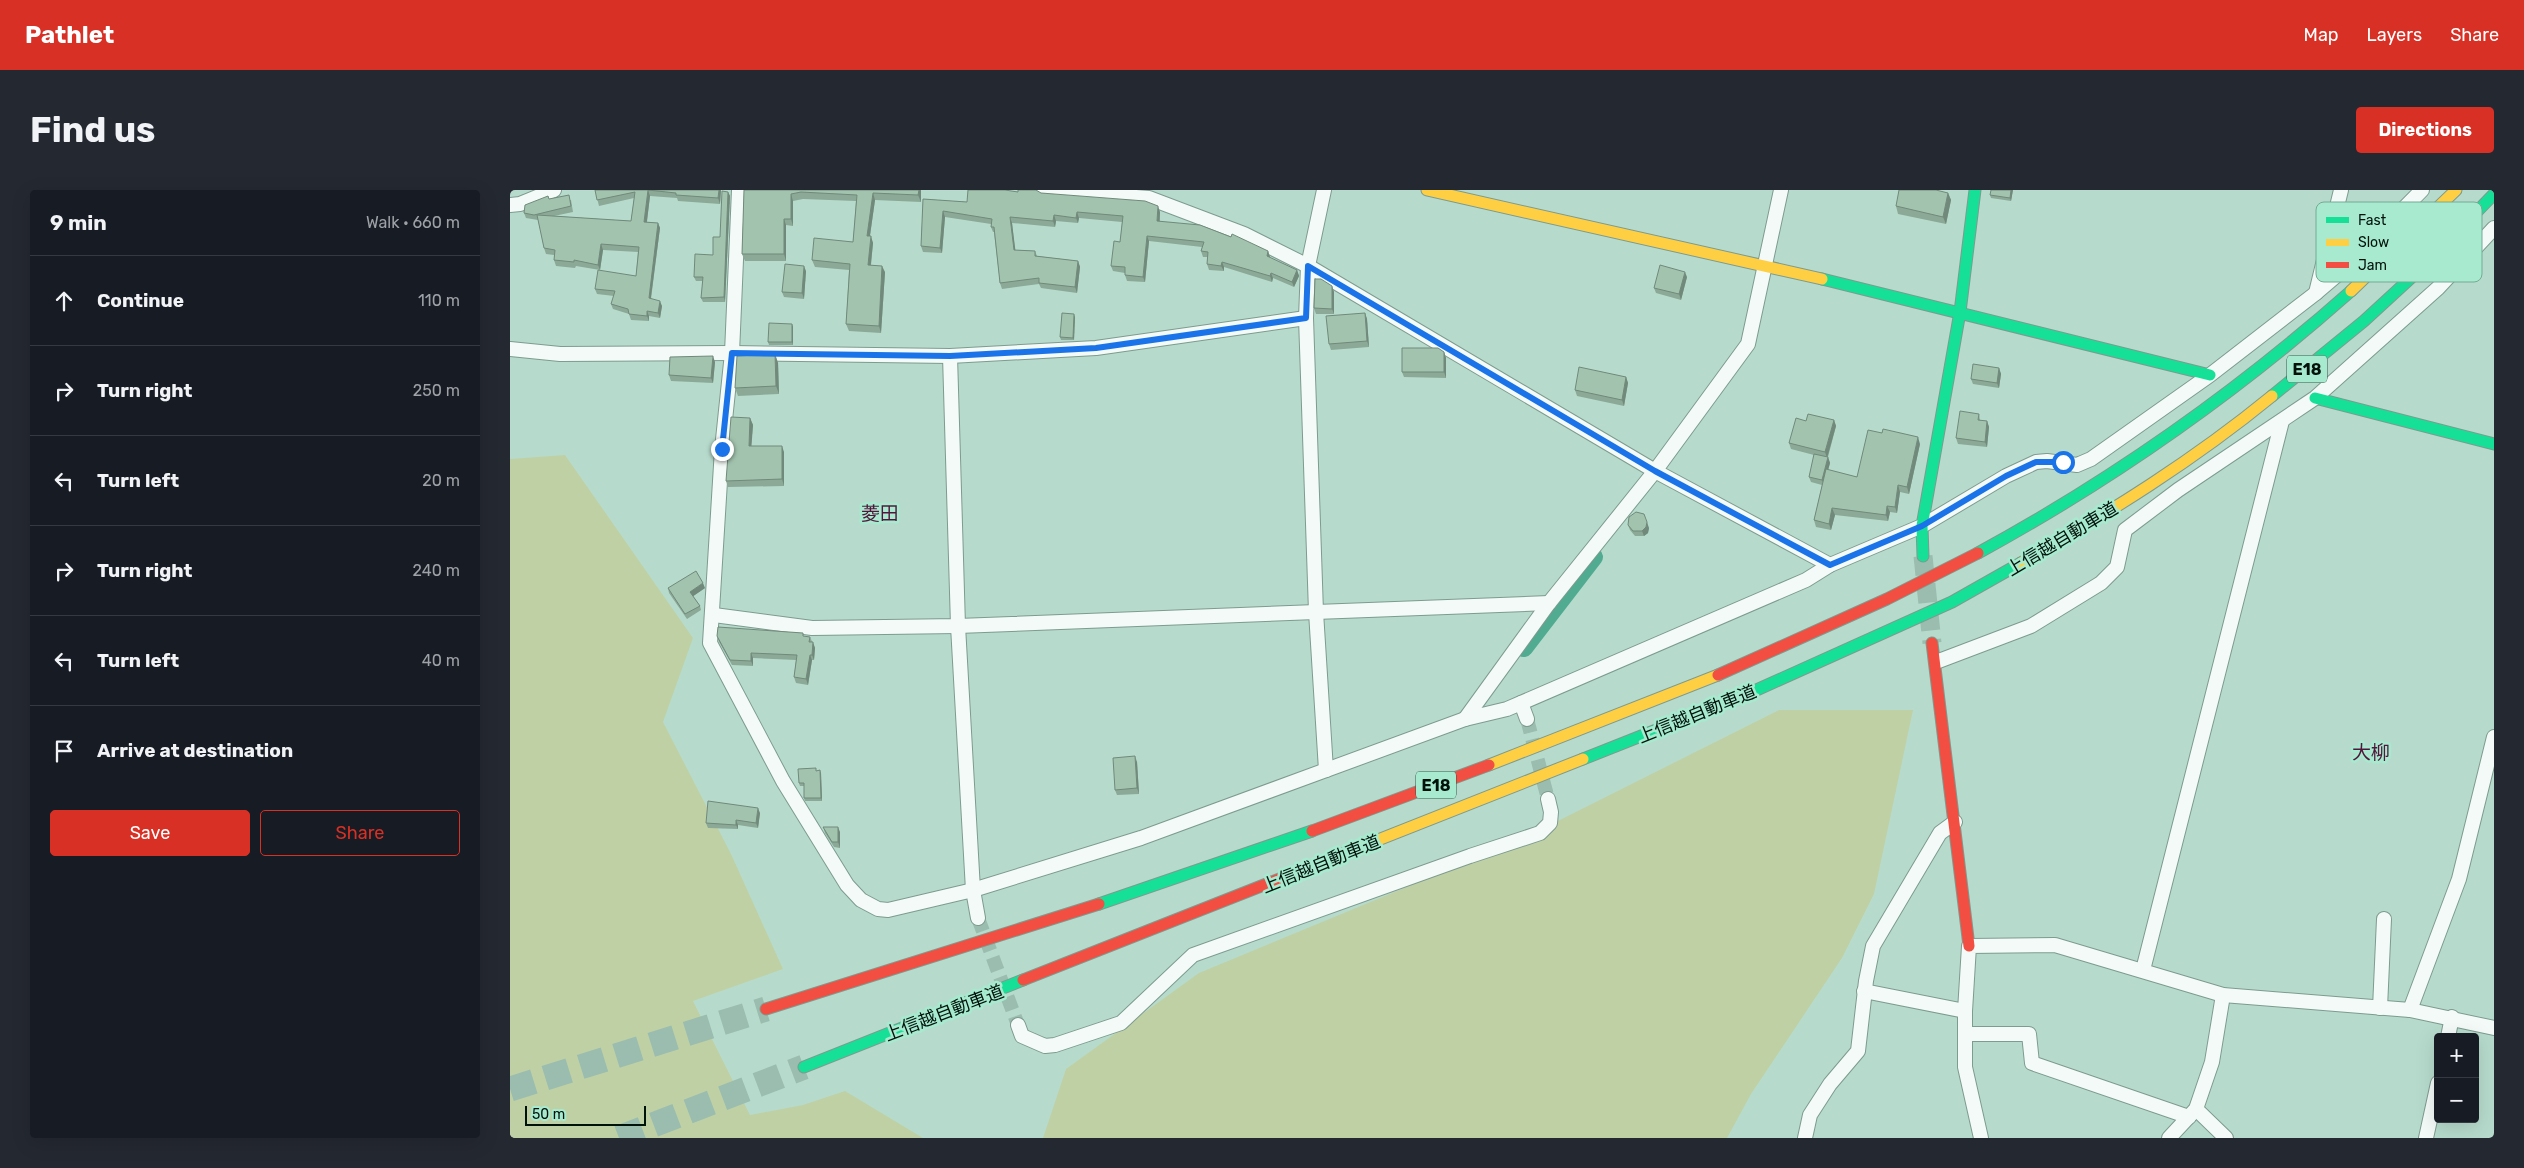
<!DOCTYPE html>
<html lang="en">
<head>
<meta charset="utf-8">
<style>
	body { margin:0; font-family:Rubik,"Noto Sans JP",sans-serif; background:#242831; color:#f1f3f6 }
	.controls { position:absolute; right:15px; bottom:15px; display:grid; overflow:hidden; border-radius:5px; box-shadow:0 5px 20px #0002 }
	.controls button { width:45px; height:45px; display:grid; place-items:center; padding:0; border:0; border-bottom:1px solid #363941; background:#171b24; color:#f1f3f6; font:25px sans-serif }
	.scale { position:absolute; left:15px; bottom:12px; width:121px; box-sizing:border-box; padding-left:5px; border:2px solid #00130b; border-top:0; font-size:14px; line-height:18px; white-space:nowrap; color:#00130b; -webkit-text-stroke:4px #a7ead0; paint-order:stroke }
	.stop { position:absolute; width:15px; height:15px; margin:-11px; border:4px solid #1a73e8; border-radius:50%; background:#fff }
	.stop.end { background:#1a73e8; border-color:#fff; box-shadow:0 1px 5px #0008 }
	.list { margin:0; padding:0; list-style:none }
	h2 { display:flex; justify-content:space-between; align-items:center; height:65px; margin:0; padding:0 20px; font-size:21px }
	h2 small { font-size:16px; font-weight:400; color:#9ea1a6 }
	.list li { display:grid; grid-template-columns:32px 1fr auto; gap:15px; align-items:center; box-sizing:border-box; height:90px; padding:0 20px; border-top:1px solid #363941 }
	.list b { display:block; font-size:19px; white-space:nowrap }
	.list em { font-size:16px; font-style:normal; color:#9ea1a6 }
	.actions { display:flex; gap:10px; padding:15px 20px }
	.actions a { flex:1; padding:11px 0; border:1px solid #d93025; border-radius:5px; text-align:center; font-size:18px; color:#d93025 }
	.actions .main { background:#d93025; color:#fff }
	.icon { flex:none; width:28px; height:28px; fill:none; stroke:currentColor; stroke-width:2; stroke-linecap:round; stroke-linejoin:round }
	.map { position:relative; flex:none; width:1984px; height:948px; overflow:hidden; border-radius:5px }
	header { display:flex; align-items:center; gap:30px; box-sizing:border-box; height:70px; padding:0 25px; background:#d93025; color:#fff }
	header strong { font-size:24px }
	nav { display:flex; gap:28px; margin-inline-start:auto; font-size:18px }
	.intro { display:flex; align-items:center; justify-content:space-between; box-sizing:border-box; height:120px; padding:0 30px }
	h1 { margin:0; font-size:35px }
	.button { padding:12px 22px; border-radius:5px; background:#d93025; color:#fff; font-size:18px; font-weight:700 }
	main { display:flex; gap:30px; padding:0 30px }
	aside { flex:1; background:#171b24; border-radius:5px; box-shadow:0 5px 20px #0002 }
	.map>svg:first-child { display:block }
	.green { fill:#bfd1a4 }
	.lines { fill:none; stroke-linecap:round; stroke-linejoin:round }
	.canal { stroke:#51ab90; stroke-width:18 }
	.street-tunnel { stroke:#9bbdaf; stroke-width:14; stroke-dasharray:14 7; stroke-linecap:butt }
	.secondary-tunnel { stroke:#9bbdaf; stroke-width:19; stroke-dasharray:19 9; stroke-linecap:butt }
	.highway-tunnel { stroke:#9bbdaf; stroke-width:25; stroke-dasharray:25 12; stroke-linecap:butt }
	.street-casing { stroke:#7d9b90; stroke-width:16 }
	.fast-casing { stroke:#7d9b90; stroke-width:13 }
	.slow-casing { stroke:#7d9b90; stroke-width:13 }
	.jam-casing { stroke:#7d9b90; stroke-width:13 }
	.street { stroke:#f4faf7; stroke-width:14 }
	.fast { stroke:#16e098; stroke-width:11 }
	.slow { stroke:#ffcf43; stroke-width:11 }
	.jam { stroke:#f24e42; stroke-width:11 }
	.wall { fill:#8ba996 }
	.shaded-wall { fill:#71897a }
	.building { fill:#a2c4af; stroke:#71897a }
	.route { stroke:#1a73e8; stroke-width:6 }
	.labels { text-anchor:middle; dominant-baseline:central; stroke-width:5; stroke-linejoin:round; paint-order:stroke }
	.shield { fill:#a7ead0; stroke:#325446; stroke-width:1 }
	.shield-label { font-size:16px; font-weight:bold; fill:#00130b }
	.street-label { font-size:18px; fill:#00130b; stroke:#a7ead0 }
	.neighbourhood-label { font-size:19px; fill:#531539; stroke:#a7ead0 }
	.key { fill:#a7ead0; stroke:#75aa95; stroke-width:1 }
	.key-label { font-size:14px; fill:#00130b }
</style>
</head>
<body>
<header>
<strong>Pathlet</strong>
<nav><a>Map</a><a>Layers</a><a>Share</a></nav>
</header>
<div class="intro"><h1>Find us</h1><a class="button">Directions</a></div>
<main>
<aside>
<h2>9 min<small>Walk · 660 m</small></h2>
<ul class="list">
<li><svg class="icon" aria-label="ahead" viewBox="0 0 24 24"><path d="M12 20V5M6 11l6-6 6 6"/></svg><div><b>Continue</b></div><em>110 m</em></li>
<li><svg class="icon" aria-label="right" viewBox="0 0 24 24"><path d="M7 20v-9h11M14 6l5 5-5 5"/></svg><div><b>Turn right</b></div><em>250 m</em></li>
<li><svg class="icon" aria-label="left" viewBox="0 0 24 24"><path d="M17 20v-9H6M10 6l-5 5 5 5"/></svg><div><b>Turn left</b></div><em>20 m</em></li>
<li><svg class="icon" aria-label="right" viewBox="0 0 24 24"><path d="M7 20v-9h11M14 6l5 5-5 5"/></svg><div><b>Turn right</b></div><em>240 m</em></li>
<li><svg class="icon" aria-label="left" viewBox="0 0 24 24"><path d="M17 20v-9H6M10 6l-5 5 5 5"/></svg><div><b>Turn left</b></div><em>40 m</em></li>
<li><svg class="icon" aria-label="arrive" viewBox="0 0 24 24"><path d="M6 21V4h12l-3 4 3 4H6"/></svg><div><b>Arrive at destination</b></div></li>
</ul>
<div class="actions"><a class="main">Save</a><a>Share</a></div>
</aside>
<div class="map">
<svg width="1984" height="948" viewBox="0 0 1984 948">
	<rect width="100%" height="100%" fill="#b6dbcc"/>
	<g class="green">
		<path d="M55,265L183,448L153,532L221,664L273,779L183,811L240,925L293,915L335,901L413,948H0V269Z"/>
		<path d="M1269,520H1403L1364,704L1332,768L1241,904L1217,948H533L556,879L689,783L1008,651Z"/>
	</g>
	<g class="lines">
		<path class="canal" d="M1014,458L1084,367"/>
		<g class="street-tunnel">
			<path d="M1017,529L1038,609"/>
			<path d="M468,728L508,835"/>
		</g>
		<path class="secondary-tunnel" d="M1413,366L1422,453"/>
		<g class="highway-tunnel">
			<path d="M0,899L256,819"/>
			<path d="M109,948L294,877"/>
		</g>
		<defs>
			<g id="street">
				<path d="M229,0L222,163L212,259L200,453L273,591L337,695L351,710L368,719L378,720L463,700L631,648L955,529L997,519L1296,390L1320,375L1412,336L1496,286L1526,272L1537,271L1567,275L1581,269L1700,185L1806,103L1833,80L1912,0"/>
				<path d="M534,0L639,8L734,44L798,76L1145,281L1320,375"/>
				<path d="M814,0L798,76L796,128L806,422L816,580"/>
				<path d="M0,15L10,14L44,0"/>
				<path d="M1806,103L1831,0"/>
				<path d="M0,159L50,164L222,163L440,166L586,158L796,128"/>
				<path d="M440,166L448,436L463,700L468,728"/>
				<path d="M204,425L302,438L448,436L1039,413"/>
				<path d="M1426,472L1521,436L1591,393L1607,377L1615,340L1668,300L1805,208L1928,98L1984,38"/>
				<path d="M1011,513L1017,529"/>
				<path d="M955,529L1039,413L1145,281L1238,154L1271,0"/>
				<path d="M1633,780L1772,231"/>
				<path d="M1354,801L1455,821"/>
				<path d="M1870,818L1874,729"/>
				<path d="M1900,820L1949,689L1984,547"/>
				<path d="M508,835L512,846L535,856L545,855L611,833L683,765L960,666L1030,643L1040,633L1041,622L1038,609"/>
				<path d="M1455,844H1519L1522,873L1679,927"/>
				<path d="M1938,847L1942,827"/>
				<path d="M1686,919L1716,948"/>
				<path d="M1295,948L1300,925L1320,894L1348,861L1356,791L1363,756L1430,643L1445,632"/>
				<path d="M1471,948L1455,877V821L1459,756L1545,755L1713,805L1900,820L1984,838"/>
				<path d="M1659,948L1686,919L1702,872L1713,805"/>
				<path d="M1916,948L1928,893"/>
			</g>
			<g id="fast">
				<path d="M1312,89L1700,185"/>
				<path d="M1762,206L1854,131L1916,74L1984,4"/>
				<path d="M1805,208L1984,254"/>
				<path d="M1468,363C1602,290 1726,203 1841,101"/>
				<path d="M1413,366L1412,336L1450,122L1465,0"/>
				<path d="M1073,569L1242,502L1442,412L1511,373"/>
				<path d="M589,714L802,641"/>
				<path d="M294,877L513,790"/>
			</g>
			<g id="slow">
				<path d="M917,0L1312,89"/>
				<path d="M1841,101L1946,0"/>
				<path d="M1511,373C1599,323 1684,270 1762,206"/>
				<path d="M979,575L1208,485"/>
				<path d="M792,680L1073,569"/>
			</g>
			<g id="jam">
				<path d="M1422,453L1459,756"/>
				<path d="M1208,485L1377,409L1468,363"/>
				<path d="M802,641L979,575"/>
				<path d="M513,790L792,680"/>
				<path d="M256,819L589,714"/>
			</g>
		</defs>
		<use href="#street" class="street-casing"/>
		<use href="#fast" class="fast-casing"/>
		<use href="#slow" class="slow-casing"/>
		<use href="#jam" class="jam-casing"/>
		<use href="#street" class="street"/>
		<use href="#fast" class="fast"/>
		<use href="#slow" class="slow"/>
		<use href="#jam" class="jam"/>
	</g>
	<g class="wall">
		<path d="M85,0H211L210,14L168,11L167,8L140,6L137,32L148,33L150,38L141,109L152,116L150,128L139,126V131L121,130L119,124L103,119L101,114L104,106L87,104L85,99L126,86L128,62L93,60L90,80L66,76L65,78L46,76L44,70V65L36,64L34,58L28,30L16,28L14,23L38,6L39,9L61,10L63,22L44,26L121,31L124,8L89,16Z"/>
		<path d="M234,0H411V12L365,10L360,46L363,53L361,75L375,82L371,143L339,141L336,134L339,80L305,77L302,70L343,52L346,11L293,9L283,11V36L276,35V71H235L232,64Z"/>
		<path d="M1503,0L1501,11L1481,8L1480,5Z"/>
		<path d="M218,2L220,6L215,112H193L191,108L193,91H186L184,87L203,65L210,47Z"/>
		<path d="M508,2L531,3L650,22V31L758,61L760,68L787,80L789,86L784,97L763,88L762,92L714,77V81L699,80L697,74V67H693L691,61L692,57L639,51L635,92L617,91L615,85V83L603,81L601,76L610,52L612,32L569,28L568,33L546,31L545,37L502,33L505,60L525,61L527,66L568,71L570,77L567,103L531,98L529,94L492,99L490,93L484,42H483L481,37V34L435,27L432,63L413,62L411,56L413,9L457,12Z"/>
		<path d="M1438,3L1441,10L1436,34L1388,24L1386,16Z"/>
		<path d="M296,81L294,109L274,107L272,102Z"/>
		<path d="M1177,87L1171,110L1146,103L1144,98Z"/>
		<path d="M822,96L824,102V124H806L804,118Z"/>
		<path d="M855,123L857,129L859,157L821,160L819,154Z"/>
		<path d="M565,127L564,150H551L550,147Z"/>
		<path d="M282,134L283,137V155H259L258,152Z"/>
		<path d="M934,162L936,168V188L894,187L892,182Z"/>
		<path d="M265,164L268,173L269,204L228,206L225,198Z"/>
		<path d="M205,172L203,193L161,191L159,185Z"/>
		<path d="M1489,178L1491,184L1489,198L1463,194L1461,189Z"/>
		<path d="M1116,187L1118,193L1114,216L1067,206L1065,200Z"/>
		<path d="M1469,224L1470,230L1477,231L1479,237L1477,257L1448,254L1446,248Z"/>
		<path d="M240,228L243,235L241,256L274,262V296L218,297L216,291Z"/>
		<path d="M1324,230L1326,236L1318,267L1320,273L1318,280L1347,287L1410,254L1399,304L1390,302L1387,323L1380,322L1378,331L1325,325L1321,340L1306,337L1304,330L1312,295L1301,292L1299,287L1304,265L1281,259L1279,253L1296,231Z"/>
		<path d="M1118,335L1139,338L1138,343L1134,346H1125L1120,340Z"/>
		<path d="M158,398H195L183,406L190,416L191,420L177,429L159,403Z"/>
		<path d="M207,446L300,447L305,458L304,470H302L298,495L286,493L284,487L286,470L243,468V476L222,475L209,452Z"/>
		<path d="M627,572L629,604L607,605L605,600Z"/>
		<path d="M307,581L311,583L312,611H295L294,608V596H290L289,593Z"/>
		<path d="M250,623L248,638L228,635V639L198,638L196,633Z"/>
		<path d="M313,637L330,642V658L324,657L315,643Z"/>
	</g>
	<g class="shaded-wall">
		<path d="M138,0L140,6L136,38L134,32Z"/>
		<path d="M209,0H211L210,14L208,8Z"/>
		<path d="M409,0H411V12L408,5Z"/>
		<path d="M1501,0H1503L1501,11L1500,8Z"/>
		<path d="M218,2L220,6L215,112L214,107Z"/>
		<path d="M363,3L365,10L359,52L357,46Z"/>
		<path d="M1438,3L1441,10L1436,34L1433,27Z"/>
		<path d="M281,4L283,11V36L281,29Z"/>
		<path d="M648,16L650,22L649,37L647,31Z"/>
		<path d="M433,21L435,27L432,63L430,58Z"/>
		<path d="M567,22L569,28L568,33L566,28Z"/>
		<path d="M544,25L546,31L545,37L543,31Z"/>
		<path d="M500,27L502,33L506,65L504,60Z"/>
		<path d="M274,29L276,35V71L274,64Z"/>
		<path d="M148,33L150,38L140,114L139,108Z"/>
		<path d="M361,46L363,53L360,82L358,75Z"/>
		<path d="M637,46L639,51L635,92L633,87Z"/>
		<path d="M91,54L93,60L90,80L88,75Z"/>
		<path d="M758,61L760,67L759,72L757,66Z"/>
		<path d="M568,71L570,77L567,103L565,97Z"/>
		<path d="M712,72L714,77V81L711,76Z"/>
		<path d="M294,76L296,81L294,109L292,103Z"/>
		<path d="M372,76L375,82L371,143L369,136Z"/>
		<path d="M787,80L789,86L784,97L782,92Z"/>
		<path d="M1175,82L1177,87L1171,110L1169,104Z"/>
		<path d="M761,83L763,88L762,92L760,86Z"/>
		<path d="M822,96L824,102V124L822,119Z"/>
		<path d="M150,111L152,116L150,128L148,123Z"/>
		<path d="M137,121L139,126V131L137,126Z"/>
		<path d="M855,123L857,129L859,157L857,151Z"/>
		<path d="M564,124L565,127L564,150L563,148Z"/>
		<path d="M282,134L283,137V155L282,152Z"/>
		<path d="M934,162L936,168V188L934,182Z"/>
		<path d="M265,164L268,173L269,204L266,196Z"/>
		<path d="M203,166L205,172L203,193L201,188Z"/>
		<path d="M1489,178L1491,184L1489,198L1487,193Z"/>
		<path d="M1116,187L1118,193L1114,216L1112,210Z"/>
		<path d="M240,228L243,235L241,262L239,256Z"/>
		<path d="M1324,230L1326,236L1317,268L1315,262Z"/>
		<path d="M1477,231L1479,237L1477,257L1475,252Z"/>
		<path d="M1408,247L1410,254L1399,304L1397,297Z"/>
		<path d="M272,256L274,262V296L272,289Z"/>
		<path d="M1318,267L1320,273L1314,295L1312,290Z"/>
		<path d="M1388,295L1390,302L1387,323L1385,317Z"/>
		<path d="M1377,316L1380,322L1378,331L1376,325Z"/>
		<path d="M1322,318L1325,325L1321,340L1319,334Z"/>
		<path d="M1137,332L1139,338L1138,343L1134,346L1132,341Z"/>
		<path d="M193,393L195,398L182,407L180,402Z"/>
		<path d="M303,452L305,458L304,470L302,465Z"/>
		<path d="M241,463L243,468V476L241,471Z"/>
		<path d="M300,465L302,470L298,495L296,489Z"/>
		<path d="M625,566L627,572L629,604L627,598Z"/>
		<path d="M310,580L311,583L312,611L311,608Z"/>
		<path d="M248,618L250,623L248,638L246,633Z"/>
		<path d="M226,630L228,635V639L226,635Z"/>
		<path d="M328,637L330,642V658L328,652Z"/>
	</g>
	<g class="building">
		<path d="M85,0H209L208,8L166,5V3L138,0L134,32L148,33L139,108L150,111L148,123L137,121V126L119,124L118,119L101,114L105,101L85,99L88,80L126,86L129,57L91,54L88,75L64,70V72L44,70L45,60L34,58L27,25L121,31L125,2L87,10Z"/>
		<path d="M234,0H409L408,5L363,3L357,46H361L358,75L372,76L369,136L336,134L340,74L302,70L304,48L343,52L347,5L291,2L281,4V29H274V64H232Z"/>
		<path d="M458,0H495L508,2V0H526L531,3L635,11L648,16L647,31L690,35L721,47L722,44L758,61L757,66L787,80L782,92L761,83L760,86L712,72L711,76L697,74L698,62L691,61L694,52L637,46L633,87L615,85V77L601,76L604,51L610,52L613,26L567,22L566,28L544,25L543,31L500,27L504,60L525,61V66L568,71L565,97L529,93V88L490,93L484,37H481L482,29L433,21L430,58L411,56L413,9L457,12Z"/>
		<path d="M1389,0H1426L1438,3L1433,27L1386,16Z"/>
		<path d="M1481,0H1501L1500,8L1480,5Z"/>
		<path d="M212,1L218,2L214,107L191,108L193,87H184L185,64L203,65V47H210Z"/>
		<path d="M59,5L61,16L24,25L14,23L15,15L38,6L39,9Z"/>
		<path d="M275,74L294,76L292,103L272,102Z"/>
		<path d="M1150,75L1175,82L1169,104L1144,98Z"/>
		<path d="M805,89H811L822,96V119L804,118Z"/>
		<path d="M552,123L564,124L563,148L550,147Z"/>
		<path d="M855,123L857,151L819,154L816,126Z"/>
		<path d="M259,133L282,134V152H258Z"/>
		<path d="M892,158H928L934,162V182H892Z"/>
		<path d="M265,164L266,196L225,198L227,166Z"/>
		<path d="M203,166L201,188L159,185L160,167Z"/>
		<path d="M1463,174L1489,178L1487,193L1461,189Z"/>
		<path d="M1069,177L1116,187L1112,210L1065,200Z"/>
		<path d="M1450,221L1469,224L1468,230L1477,231L1475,252L1446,248Z"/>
		<path d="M1298,224L1324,230L1315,262L1279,253L1286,228L1296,231Z"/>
		<path d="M221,227L240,228L239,256H272V289L216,291Z"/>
		<path d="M1373,239L1408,247L1397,297L1388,295L1385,317L1377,316L1376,325L1322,318L1319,334L1304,330L1316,279L1347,287L1358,240L1372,243Z"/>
		<path d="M1304,264L1318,267L1312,290L1299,287Z"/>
		<path d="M1126,322L1134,324L1137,332L1136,337L1132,341H1123L1118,335L1119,327Z"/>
		<path d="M186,381L193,393L180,402L190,416L175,424L158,398Z"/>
		<path d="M208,437L293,443V446L300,447L299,452H303L302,465H300L296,489L284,487L287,465L241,463V471L220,470L207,446Z"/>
		<path d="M625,566L627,598L605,600L603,568Z"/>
		<path d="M306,578V581L310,580L311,608H294V593H289L288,579Z"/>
		<path d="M198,611L248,618L246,633L226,630V635L196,633Z"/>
		<path d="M313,637H328V652H322Z"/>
	</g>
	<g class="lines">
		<path class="route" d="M212,259L222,163L440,166L586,158L796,128L798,76L1145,281L1320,375L1412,336L1496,286L1526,272H1553"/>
	</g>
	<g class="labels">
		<g class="shield">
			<rect x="1777" y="165.5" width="40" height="27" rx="4"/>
			<rect x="906" y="581.5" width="40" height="27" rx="4"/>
		</g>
		<g class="shield-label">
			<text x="1797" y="179">E18</text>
			<text x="926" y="595">E18</text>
		</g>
		<g class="street-label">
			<text transform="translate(1552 349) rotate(-31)">上信越自動車道</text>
			<text transform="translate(1187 524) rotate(-22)">上信越自動車道</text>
			<text transform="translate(811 674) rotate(-22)">上信越自動車道</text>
			<text transform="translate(434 823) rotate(-21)">上信越自動車道</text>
		</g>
		<g class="neighbourhood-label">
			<text x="370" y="323">菱田</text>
			<text x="1861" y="562">大柳</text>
		</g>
	</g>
	<rect x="1806" y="12" width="166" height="80" rx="8" class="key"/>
	<rect x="1816" y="27" width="23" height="6" fill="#16e098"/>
	<rect x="1816" y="49" width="23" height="7" fill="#ffcf43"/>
	<rect x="1816" y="72" width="23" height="6" fill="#f24e42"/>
	<g class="key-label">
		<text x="1848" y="35">Fast</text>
		<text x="1848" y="57">Slow</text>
		<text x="1848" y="80">Jam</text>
	</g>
</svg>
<div class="controls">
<button>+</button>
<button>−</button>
</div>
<div class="scale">50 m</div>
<div class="stop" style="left:1553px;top:272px"></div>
<div class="stop end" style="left:212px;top:259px"></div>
</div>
</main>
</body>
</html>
